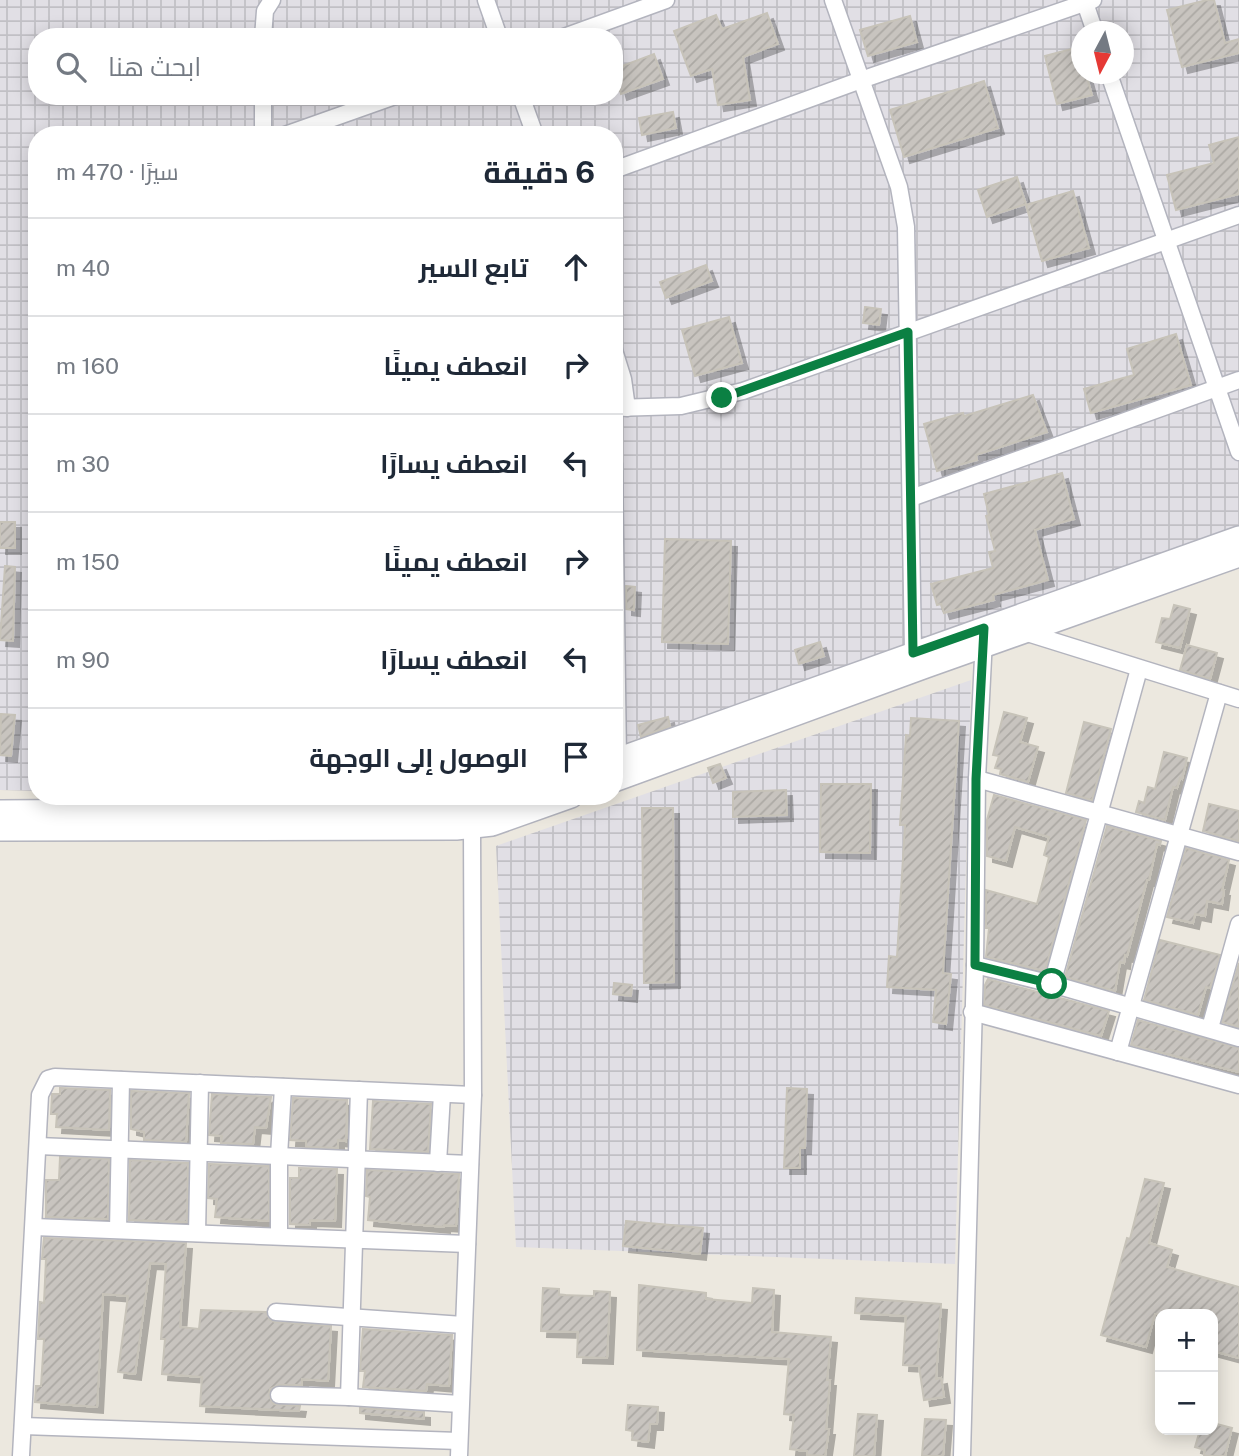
<!DOCTYPE html>
<html lang="ar">
<head>
<meta charset="utf-8">
<style>
	body { margin:0; font-family:"Public Sans",Cairo,sans-serif; background:#f2f2f3; color:#1f2937; direction:rtl }
	.controls { position:absolute; right:21px; bottom:21px; display:grid; overflow:hidden; border-radius:14px; box-shadow:0 4px 18px #0003 }
	.controls button { width:63px; height:63px; display:grid; place-items:center; padding:0; border:0; border-bottom:2px solid #e0e1e3; background:#fff; color:#1f2937; font:35px sans-serif }
	.compass { position:absolute; left:1071px; top:21px; width:63px; height:63px; border-radius:50%; background:#fff; box-shadow:0 4px 18px #0003; rotate:187deg }
	.stop { position:absolute; width:21px; height:21px; margin:-16px; border:5px solid #0b8043; border-radius:50%; background:#fff }
	.stop.end { background:#0b8043; border-color:#fff; box-shadow:0 2px 7px #0008 }
	.list { margin:0; padding:0; list-style:none }
	h2 { display:flex; justify-content:space-between; align-items:center; height:91px; margin:0; padding:0 28px; font-size:30px }
	h2 small { font-size:23px; font-weight:400; color:#747a83 }
	.list li { display:grid; grid-template-columns:46px 1fr auto; gap:21px; align-items:center; box-sizing:border-box; height:98px; padding:0 28px; border-top:2px solid #e0e1e3 }
	.list b { display:block; font-size:26px; white-space:nowrap }
	.list em { font-size:23px; font-style:normal; color:#747a83 }
	.icon { flex:none; width:38px; height:38px; fill:none; stroke:currentColor; stroke-width:2; stroke-linecap:round; stroke-linejoin:round }
	.map { position:relative; flex:none; width:1239px; height:1456px; overflow:hidden; direction:ltr }
	.search { position:absolute; background:#fff; box-shadow:0 4px 18px #0003; left:28px; top:28px; width:595px; height:77px; display:flex; align-items:center; gap:18px; box-sizing:border-box; padding:0 24px; border-radius:28px; color:#747a83; font-size:26px }
	.panel { position:absolute; background:#fff; box-shadow:0 4px 18px #0003; left:28px; top:126px; width:595px; height:679px; border-radius:28px; direction:rtl }
	.map>svg:first-child { display:block }
	.industrial { fill:url(#industrial-grid); fill-rule:evenodd }
	.building { fill:url(#building-hatch); stroke:#c7c3b9; stroke-width:2; filter:url(#shadow) }
	.lines { fill:none; stroke-linecap:round; stroke-linejoin:round }
	.street-casing { stroke:#b3b4be; stroke-width:19 }
	.secondary-casing { stroke:#b3b4be; stroke-width:26 }
	.street { stroke:#fff; stroke-width:16 }
	.secondary { stroke:#fff; stroke-width:23 }
	.route { stroke:#0b8043; stroke-width:9 }
</style>
</head>
<body>
<div class="map">
<svg width="1239" height="1456" viewBox="0 0 1239 1456">
	<defs>
		<pattern id="industrial-grid" width="8" height="8" patternUnits="userSpaceOnUse" patternTransform="scale(1.75)"><rect width="8" height="8" fill="#e1dfe5"/><path d="M0 4h8M4 0v8" fill="none" stroke="#c1c0c5"/></pattern>
		<pattern id="building-hatch" width="6" height="6" patternUnits="userSpaceOnUse" patternTransform="scale(1.75)"><rect width="6" height="6" fill="#c8c4bf"/><path d="M-1 1l2-2M0 6l6-6M5 7l2-2" fill="none" stroke="#aca9a4"/></pattern>
		<filter id="shadow"><feDropShadow dx="6" dy="6" stdDeviation="0" flood-color="#0004"/></filter>
	</defs>
	<rect width="100%" height="100%" fill="#ece8df"/>
	<g class="industrial">
		<path d="M0,0H1239V527L614,747V135H37V791L0,790ZM1082,32H1124V74H1082ZM37,37H614V96H37Z"/>
		<path d="M971,680L955,1264L516,1247L496,846Z"/>
	</g>
	<g class="building">
		<path d="M1207,0H1214L1225,43L1239,39V53L1182,67L1167,10Z"/>
		<path d="M767,13L778,44L743,57L750,100L718,105L712,69L691,76L674,31L716,15L722,29Z"/>
		<path d="M910,16L917,42L868,56L860,30Z"/>
		<path d="M1079,47L1082,74H1086L1092,95L1057,104L1045,56Z"/>
		<path d="M654,54L663,79L621,94L614,69Z"/>
		<path d="M984,81L998,128L904,157L890,110Z"/>
		<path d="M673,112L676,128L642,135L639,118Z"/>
		<path d="M1239,137V194L1176,210L1167,175L1214,163L1209,145Z"/>
		<path d="M1017,177L1026,204L987,217L978,190Z"/>
		<path d="M1073,191L1089,248L1042,261L1026,205Z"/>
		<path d="M706,265L712,281L666,298L660,282Z"/>
		<path d="M865,307L881,309L879,325L863,323Z"/>
		<path d="M729,317L742,363L695,376L682,330Z"/>
		<path d="M1176,334L1191,385L1091,413L1084,389L1134,375L1127,349Z"/>
		<path d="M1033,395L1047,432L976,455L977,460L937,471L924,424L963,413L964,416Z"/>
		<path d="M1062,473L1074,519L1035,530L1048,580L993,595L994,600L944,613L941,604L937,605L931,584L993,568L989,552L995,551L986,516L989,515L984,494Z"/>
		<rect x="0" y="522" width="15" height="26"/>
		<path d="M665,539L731,541L728,644L662,642Z"/>
		<path d="M5,566L15,567L13,641L0,640Z"/>
		<path d="M626,586L635,587L634,610L626,609Z"/>
		<path d="M1174,605L1190,609L1180,648L1156,642L1162,618L1170,619Z"/>
		<path d="M820,642L824,656L799,664L795,650Z"/>
		<path d="M1187,645L1217,653L1210,679L1180,670Z"/>
		<path d="M1004,712L1027,718L1020,742L1038,747L1028,782L1000,774L1001,769L995,768L999,756L993,755Z"/>
		<path d="M1,714L15,715L11,756L0,755Z"/>
		<path d="M668,717L670,726L641,737L638,725Z"/>
		<path d="M911,718L959,721L943,973L951,974L946,1024L933,1022L936,990L887,987L889,956L897,957L905,825H900L906,735L910,736Z"/>
		<path d="M1084,722L1111,729L1092,800L1066,793Z"/>
		<path d="M1164,752L1187,758L1182,779L1180,778L1177,788L1173,787L1165,820L1136,812L1139,801L1144,803L1148,787L1155,789Z"/>
		<path d="M720,764L726,778L713,783L708,768Z"/>
		<path d="M821,784H871L870,853L820,852Z"/>
		<path d="M786,790L787,815L733,817V792Z"/>
		<path d="M994,795L1086,820L1045,971L986,957L989,928H986V890L1037,904L1049,857L1044,855L1049,837L1015,827L1006,861L987,856V820Z"/>
		<path d="M1209,804L1239,811V841L1203,831Z"/>
		<path d="M642,808H673L674,982L644,983Z"/>
		<path d="M1107,826L1161,841L1160,845L1157,844L1149,880H1147L1127,956L1125,955L1124,963L1120,962L1115,991L1065,977Z"/>
		<path d="M1186,848L1229,860L1222,890H1224L1222,904L1207,901L1205,916L1195,914L1193,923L1167,917Z"/>
		<path d="M1160,940L1220,955L1210,988L1206,987L1198,1015L1144,1000Z"/>
		<path d="M1239,963V1027L1222,1022Z"/>
		<path d="M988,979L1109,1011L1101,1036L984,1005L985,985Z"/>
		<path d="M614,983L632,985L631,996L613,994Z"/>
		<path d="M1138,1020L1239,1048V1072L1131,1045Z"/>
		<path d="M60,1088L110,1090L109,1130L56,1127L57,1114H51L52,1094H60Z"/>
		<path d="M787,1088L807,1089L805,1148H800V1168H784Z"/>
		<path d="M131,1091L189,1093L186,1142L144,1140V1132L131,1129Z"/>
		<path d="M212,1094L271,1097L266,1128L255,1127L253,1144L221,1143L222,1136L209,1135Z"/>
		<path d="M293,1098L347,1100L346,1141L338,1140V1148L306,1147V1141L290,1140Z"/>
		<path d="M373,1101L431,1104L428,1152L370,1149Z"/>
		<path d="M60,1157L109,1159L108,1219L46,1217V1180H59Z"/>
		<path d="M130,1160L188,1163L187,1222L129,1220Z"/>
		<path d="M209,1164L269,1166V1221L215,1217L217,1199L208,1198Z"/>
		<path d="M299,1168L337,1169L335,1221L310,1220V1225L290,1224V1178H299Z"/>
		<path d="M367,1170L459,1174L456,1226L444,1225V1227L368,1220L370,1197L366,1196Z"/>
		<path d="M1145,1179L1164,1183L1149,1243L1172,1250L1167,1267L1239,1287V1358L1213,1351V1314H1155L1146,1347L1101,1335L1127,1238L1130,1239Z"/>
		<path d="M626,1221L703,1228L700,1254L623,1246Z"/>
		<path d="M44,1238L186,1243L180,1327L199,1329L201,1310L266,1312L270,1320L275,1322L331,1326L328,1381L302,1379V1385H279L270,1389L269,1395L273,1404L300,1406L299,1411L200,1406L202,1377L162,1374L165,1339H161L166,1264L150,1263L135,1374L118,1372L128,1296L103,1294L97,1407L35,1402L36,1386H41L44,1339H38L40,1302L44,1303L46,1259H42Z"/>
		<path d="M639,1285L706,1293V1299L752,1303L753,1288L774,1290L772,1332L831,1337L827,1380H830L826,1429H829L825,1456L807,1455V1451L790,1449L794,1415L784,1414L789,1359L637,1350Z"/>
		<path d="M543,1288L559,1289V1295L594,1296V1291L610,1292L607,1358L577,1357L578,1332L541,1331Z"/>
		<path d="M856,1298L941,1304L936,1379L941,1378L944,1397L924,1400L919,1366L903,1365L906,1316L855,1313Z"/>
		<path d="M363,1329L452,1335L449,1386L427,1384L426,1391L363,1387L365,1371H360Z"/>
		<path d="M628,1405L658,1407L657,1424H650L648,1442L632,1440L633,1431L626,1430Z"/>
		<path d="M360,1408L424,1412V1419L360,1413Z"/>
		<path d="M858,1414L877,1415L874,1456H854Z"/>
		<path d="M925,1419L946,1420L943,1456H922Z"/>
		<path d="M1213,1423L1232,1428L1225,1456H1204L1205,1450L1195,1447L1200,1430H1213Z"/>
	</g>
	<g class="lines">
		<defs>
			<g id="street">
				<path d="M486,0L499,37"/>
				<path d="M833,0L899,187L906,227L913,653"/>
				<path d="M1084,0L1095,32"/>
				<path d="M263,37L265,11L272,0"/>
				<path d="M564,37L666,0"/>
				<path d="M1109,74L1239,452"/>
				<path d="M263,96V135"/>
				<path d="M521,96L535,135"/>
				<path d="M285,135L395,96"/>
				<path d="M614,170L861,80L1093,0"/>
				<path d="M614,350L623,379L627,408"/>
				<path d="M614,408L681,406L743,391L1239,215"/>
				<path d="M614,464L618,759"/>
				<path d="M911,498L1239,380"/>
				<path d="M1021,631L1239,699"/>
				<path d="M977,779L1239,852"/>
				<path d="M975,965L1052,984L1239,1038"/>
				<path d="M1052,984L1139,669"/>
				<path d="M972,1012L1239,1085"/>
				<path d="M1210,1028L1239,924"/>
				<path d="M1118,1052L1219,693"/>
				<path d="M38,1146L470,1164"/>
				<path d="M438,1163L442,1094"/>
				<path d="M34,1227L467,1244"/>
				<path d="M118,1230L121,1080"/>
				<path d="M197,1233L200,1083"/>
				<path d="M279,1236V1156L283,1087"/>
				<path d="M276,1312L463,1325"/>
				<path d="M279,1395L349,1397L460,1404"/>
				<path d="M349,1397L359,1090"/>
				<path d="M23,1426L459,1441"/>
				<path d="M21,1456L40,1095L48,1079L55,1077L473,1095"/>
				<path d="M459,1456L473,1095L472,827"/>
				<path d="M962,1456L975,965L977,779L984,638"/>
			</g>
			<g id="secondary">
				<path d="M614,761L1239,538"/>
				<path d="M614,780L926,666L1239,555"/>
				<path d="M0,812L456,809L492,805L520,796"/>
				<path d="M0,829L456,828L492,824L571,796"/>
			</g>
		</defs>
		<use href="#street" class="street-casing"/>
		<use href="#secondary" class="secondary-casing"/>
		<use href="#street" class="street"/>
		<use href="#secondary" class="secondary"/>
	</g>
	<g class="lines">
		<path class="route" d="M722,398L908,332L913,653L984,628L976,779L975,965L1052,984"/>
	</g>
</svg>
<div class="controls">
<button>+</button>
<button>−</button>
</div>
<svg class="compass" viewBox="-18 -18 36 36"><path d="M0-13l5 13h-10z" fill="#e53935"/><path d="M0 13l5-13h-10z" fill="#747a83"/></svg>
<div class="stop" style="left:1052px;top:984px"></div>
<div class="stop end" style="left:722px;top:398px"></div>
<div class="search"><svg class="icon" aria-label="search" viewBox="0 0 24 24"><circle cx="10" cy="10" r="6"/><path d="M15 15l6 6"/></svg>ابحث هنا</div>
<section class="panel">
<h2>6 دقيقة<small>سيرًا · 470 m</small></h2>
<ul class="list">
<li><svg class="icon" aria-label="ahead" viewBox="0 0 24 24"><path d="M12 20V5M6 11l6-6 6 6"/></svg><div><b>تابع السير</b></div><em>40 m</em></li>
<li><svg class="icon" aria-label="right" viewBox="0 0 24 24"><path d="M7 20v-9h11M14 6l5 5-5 5"/></svg><div><b>انعطف يمينًا</b></div><em>160 m</em></li>
<li><svg class="icon" aria-label="left" viewBox="0 0 24 24"><path d="M17 20v-9H6M10 6l-5 5 5 5"/></svg><div><b>انعطف يسارًا</b></div><em>30 m</em></li>
<li><svg class="icon" aria-label="right" viewBox="0 0 24 24"><path d="M7 20v-9h11M14 6l5 5-5 5"/></svg><div><b>انعطف يمينًا</b></div><em>150 m</em></li>
<li><svg class="icon" aria-label="left" viewBox="0 0 24 24"><path d="M17 20v-9H6M10 6l-5 5 5 5"/></svg><div><b>انعطف يسارًا</b></div><em>90 m</em></li>
<li><svg class="icon" aria-label="arrive" viewBox="0 0 24 24"><path d="M6 21V4h12l-3 4 3 4H6"/></svg><div><b>الوصول إلى الوجهة</b></div></li>
</ul>
</section>
</div>
</body>
</html>
